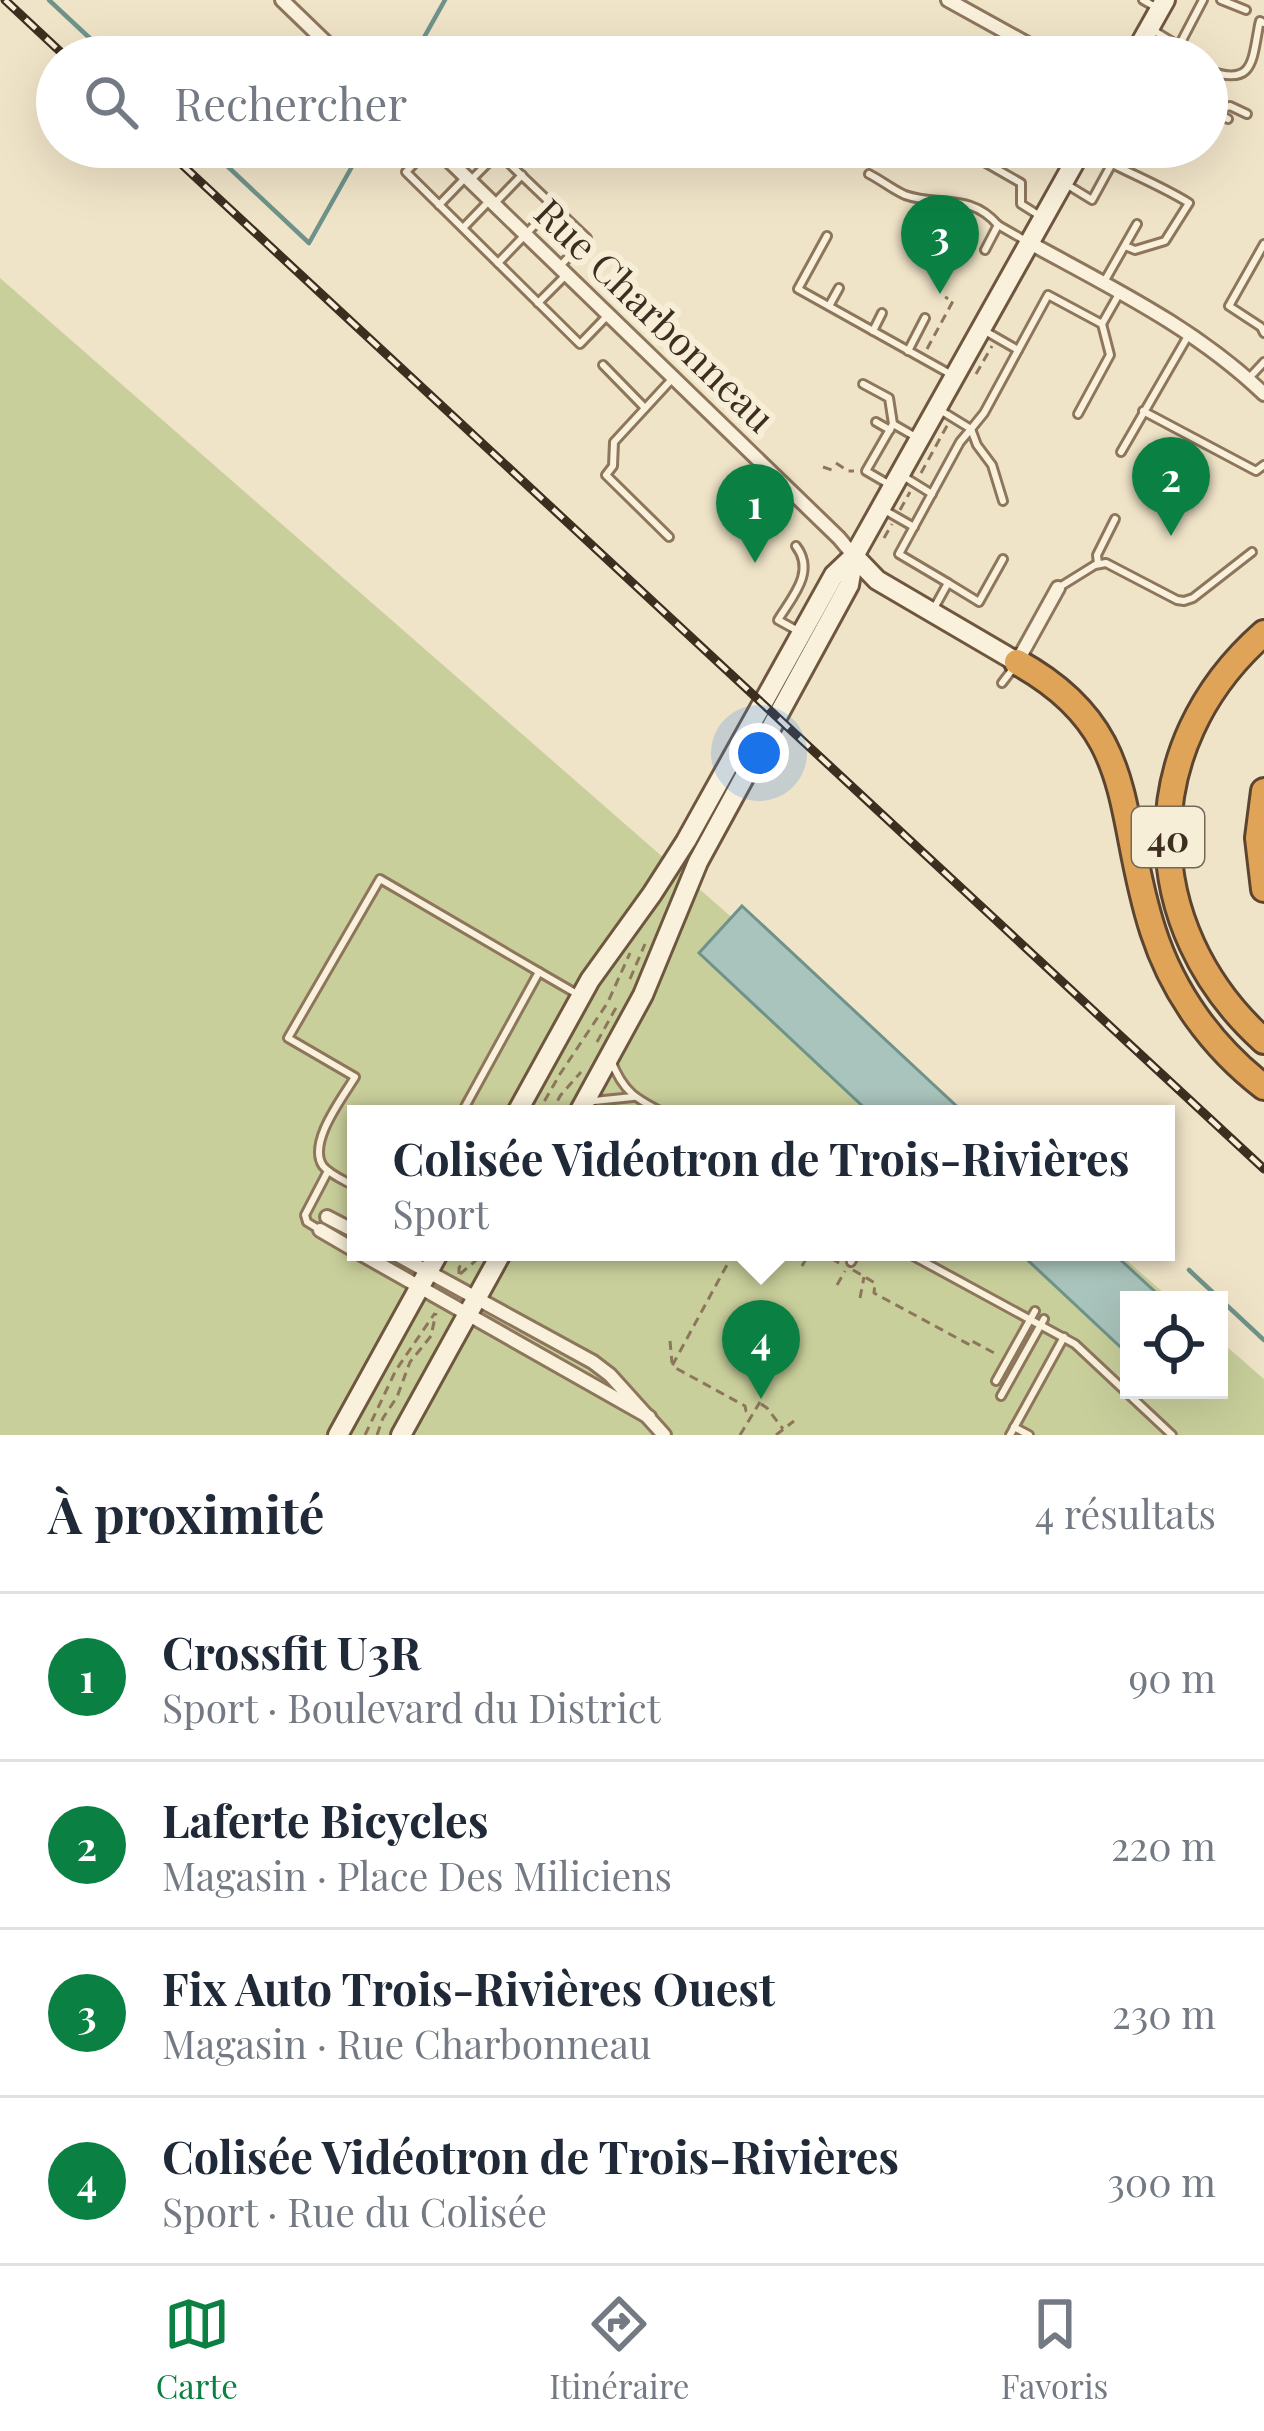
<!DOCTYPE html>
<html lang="fr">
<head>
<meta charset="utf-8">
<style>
	body { margin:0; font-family:"Playfair Display",serif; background:#f6f6f7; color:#1f2937 }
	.controls { position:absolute; right:36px; bottom:36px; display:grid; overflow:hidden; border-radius:0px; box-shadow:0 12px 48px #0002 }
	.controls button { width:108px; height:108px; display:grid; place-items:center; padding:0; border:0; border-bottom:3px solid #e0e1e3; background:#fff; color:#1f2937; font:60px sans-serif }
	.you { position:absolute; left:759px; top:753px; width:42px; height:42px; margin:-30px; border:9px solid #fff; border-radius:50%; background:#1a73e8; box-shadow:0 0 0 18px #1a73e833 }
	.badge { display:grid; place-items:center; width:78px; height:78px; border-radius:50%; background:#0b8043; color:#fff; font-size:39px; font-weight:700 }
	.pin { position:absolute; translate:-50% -99px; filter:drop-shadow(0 3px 6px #0008) }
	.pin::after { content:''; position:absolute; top:63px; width:42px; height:36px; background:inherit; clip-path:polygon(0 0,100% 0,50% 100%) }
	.popup { position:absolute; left:347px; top:1105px; width:828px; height:156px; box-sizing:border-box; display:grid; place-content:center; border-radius:0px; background:#fff; filter:drop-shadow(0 3px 9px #0005); font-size:39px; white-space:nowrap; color:#747a83 }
	.popup b { font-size:45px; color:#1f2937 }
	.popup::after { content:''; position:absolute; left:50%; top:100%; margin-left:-24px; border:24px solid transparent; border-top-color:#fff }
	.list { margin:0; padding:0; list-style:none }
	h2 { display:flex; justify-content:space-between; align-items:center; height:156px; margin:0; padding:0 48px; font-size:51px }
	h2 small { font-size:39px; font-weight:400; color:#747a83 }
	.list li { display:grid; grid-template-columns:78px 1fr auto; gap:36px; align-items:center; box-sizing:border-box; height:168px; padding:0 48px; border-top:3px solid #e0e1e3 }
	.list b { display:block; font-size:45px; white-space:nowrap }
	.list p { margin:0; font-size:39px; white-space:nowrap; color:#747a83 }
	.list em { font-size:39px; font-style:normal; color:#747a83 }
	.icon { flex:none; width:66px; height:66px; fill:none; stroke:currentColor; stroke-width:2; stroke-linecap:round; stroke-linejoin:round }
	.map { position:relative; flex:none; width:1264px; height:1435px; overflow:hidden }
	.search { position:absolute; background:#fff; box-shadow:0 12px 48px #0002; left:36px; right:36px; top:36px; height:132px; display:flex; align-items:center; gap:30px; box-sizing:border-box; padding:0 42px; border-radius:66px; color:#747a83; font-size:45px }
	.sheet { height:828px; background:#fff }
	nav { display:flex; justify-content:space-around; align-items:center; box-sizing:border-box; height:168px; border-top:3px solid #e0e1e3; background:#fff; font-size:33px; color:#747a83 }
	nav a { display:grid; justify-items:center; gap:6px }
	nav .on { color:#0b8043 }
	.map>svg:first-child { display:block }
	.green { fill:#c9cf9b }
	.water { fill:#a9c4bc; stroke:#6f938a; stroke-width:3 }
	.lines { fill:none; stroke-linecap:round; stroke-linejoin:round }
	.stream { stroke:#6f938a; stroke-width:4.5 }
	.lane-casing { stroke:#8d765c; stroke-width:12 }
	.street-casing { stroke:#8d765c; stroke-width:18 }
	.secondary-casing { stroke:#6f573f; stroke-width:24 }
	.highway-casing { stroke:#5b4430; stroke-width:30 }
	.path { stroke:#8d765c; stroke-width:3; stroke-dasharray:9 6; stroke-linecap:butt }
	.lane { stroke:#faf1dc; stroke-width:6 }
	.street { stroke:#faf1dc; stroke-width:12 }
	.secondary { stroke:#faf1dc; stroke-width:18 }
	.highway { stroke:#e0a458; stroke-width:24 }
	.rail-casing { stroke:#3d2e20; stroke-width:9 }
	.rail { stroke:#f7eed8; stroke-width:4.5; stroke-dasharray:14; stroke-linecap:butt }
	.labels { text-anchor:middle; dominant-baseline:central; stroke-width:12; stroke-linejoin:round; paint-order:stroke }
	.shield { fill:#f7eed8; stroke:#756857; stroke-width:3 }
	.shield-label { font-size:36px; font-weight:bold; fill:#3d2e20 }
	.street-label { font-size:39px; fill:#3d2e20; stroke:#f7eed8 }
</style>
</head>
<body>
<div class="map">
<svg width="1264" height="1435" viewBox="0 0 1264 1435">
	<rect width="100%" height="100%" fill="#f0e4c8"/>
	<path class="green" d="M0,278L957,1114H356V1252H1117L1172,1300H1129V1390H1219V1340L1264,1379V1435H0Z"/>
	<g class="water">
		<path d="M742,906L965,1114H871L699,953Z"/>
		<path d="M1019,1252H1112L1164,1300H1129V1355Z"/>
	</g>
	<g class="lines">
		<g class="stream">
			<path d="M49,0L110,57"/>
			<path d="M413,57L445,0"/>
			<path d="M207,147L309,243L363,147"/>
			<path d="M1189,1270L1264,1340"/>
		</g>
		<defs>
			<g id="lane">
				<path d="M1143,0L1157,8"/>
				<path d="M1221,0L1246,10"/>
				<path d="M1153,30L1179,46L1203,0"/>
				<path d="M1179,46L1185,57"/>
				<path d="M928,57L930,54L936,57"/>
				<path d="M1207,70C1253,87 1252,63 1259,25L1260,21L1264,23"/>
				<path d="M1207,108L1228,119"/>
				<path d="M1212,111L1230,106L1247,114"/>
				<path d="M430,147L406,172L580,344L608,315"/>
				<path d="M492,147L587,238L559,267"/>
				<path d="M958,147L1021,183V204L1040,216"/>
				<path d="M1039,147L1069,164"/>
				<path d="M1086,150C1120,170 1155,182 1189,203L1165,241L1135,250L1125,246"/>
				<path d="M869,174C881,180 893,190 905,195C938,207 970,192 998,225"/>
				<path d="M471,180L498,153"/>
				<path d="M1066,184L1092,200L1121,147"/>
				<path d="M495,203L522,175"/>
				<path d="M439,205L466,177"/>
				<path d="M463,228L490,200"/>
				<path d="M827,236L798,289L952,375"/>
				<path d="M1264,244L1229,306L1261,327L1264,333"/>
				<path d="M985,250L998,225L1026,241"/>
				<path d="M498,263L553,206"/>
				<path d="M1104,282L1137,224"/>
				<path d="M538,303L564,277"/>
				<path d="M829,306L839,288"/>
				<path d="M873,331L882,313"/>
				<path d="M985,331L1018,350"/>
				<path d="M908,351L925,318"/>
				<path d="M603,365L645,408"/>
				<path d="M1250,377L1264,362"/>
				<path d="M863,384L889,398L893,424"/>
				<path d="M940,410L971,429L984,413L1048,295L1102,324L1119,294"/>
				<path d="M1143,411L1256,471L1264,465"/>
				<path d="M1078,414L1110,355L1102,324"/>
				<path d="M876,422L890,430"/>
				<path d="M971,429L977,445L992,465L1003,501"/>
				<path d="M1121,452L1188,336"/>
				<path d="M903,476L932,494"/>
				<path d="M890,485L866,471L893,424L914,436"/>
				<path d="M886,511L914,527"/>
				<path d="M669,537L606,475L613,466L614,442L673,378"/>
				<path d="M796,546C816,572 792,597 778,620L798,631"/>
				<path d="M1098,564L1097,555L1115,519"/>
				<path d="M948,583L979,602L1003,559"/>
				<path d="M1058,588L1095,565L1106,563L1177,600L1184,601L1193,598L1252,552"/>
				<path d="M933,610L948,583L899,554L960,442L971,429"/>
				<path d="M1002,683L1012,670"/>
				<path d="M539,972L577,994"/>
				<path d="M611,1060C623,1092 636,1099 666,1114"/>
				<path d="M594,1101L633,1097"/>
				<path d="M356,1187C346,1181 330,1175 323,1166C307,1143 343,1097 355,1077L288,1038L380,879L539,972L461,1114"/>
				<path d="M320,1230L307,1222L305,1215L328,1171"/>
				<path d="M906,1252L1075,1344L1172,1435"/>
				<path d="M779,1253V1252"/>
				<path d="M851,1262L857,1252"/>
				<path d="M996,1381L1035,1311"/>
				<path d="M1001,1396L1044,1319"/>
				<path d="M1014,1427L1029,1435"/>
				<path d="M1010,1435L1064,1337"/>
			</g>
			<g id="street">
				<path d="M282,0L341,57"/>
				<path d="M948,0L1051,57"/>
				<path d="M435,147L839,538L854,556"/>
				<path d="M1030,243C1112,288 1195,328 1264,394"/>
				<path d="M1017,662L1058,588"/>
				<path d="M327,1217L356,1232"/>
				<path d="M320,1230L356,1251"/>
				<path d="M358,1252L649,1417"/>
				<path d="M392,1252L593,1362L610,1375L664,1435"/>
			</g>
			<g id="secondary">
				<path d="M1133,57L1165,0"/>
				<path d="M854,556L877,580L1017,662"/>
				<path d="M516,1114L590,980L652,894L686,841L834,575L854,556L1083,147"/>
				<path d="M578,1114L643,995L698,862L849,585L854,556"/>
				<path d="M338,1435L439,1252"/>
				<path d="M401,1435L502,1252"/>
			</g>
			<g id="highway">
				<path d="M1264,633C1135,746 1137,927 1264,1041"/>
				<path d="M1017,662C1141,730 1115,815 1153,931C1173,993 1212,1047 1264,1087"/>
				<path d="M1264,791L1258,838L1264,889"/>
			</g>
		</defs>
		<use href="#lane" class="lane-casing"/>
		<use href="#street" class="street-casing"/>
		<use href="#secondary" class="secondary-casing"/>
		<use href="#highway" class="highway-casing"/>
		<g class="path">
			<path d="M927,349L953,301L945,297"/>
			<path d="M976,374L992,346"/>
			<path d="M836,463L848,471H854"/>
			<path d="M823,467L832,470L834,466"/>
			<path d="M921,473L948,424"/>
			<path d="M900,510L910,492"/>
			<path d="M884,538L892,524"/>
			<path d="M630,979L645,944"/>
			<path d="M597,1042L618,1004"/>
			<path d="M537,1114L560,1074L608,1002L630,953"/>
			<path d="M551,1114L560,1096L581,1072"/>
			<path d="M734,1252L672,1366L745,1406L746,1411L752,1415"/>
			<path d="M820,1252L839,1263"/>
			<path d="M802,1266L810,1252"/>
			<path d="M853,1270L875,1283L874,1293L970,1345L972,1341L996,1354"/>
			<path d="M459,1274V1268L468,1252"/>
			<path d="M460,1274L480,1257"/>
			<path d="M837,1285L845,1271"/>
			<path d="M860,1298L864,1277"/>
			<path d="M670,1341L672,1363"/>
			<path d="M761,1404L767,1408L783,1429"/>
			<path d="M365,1435L396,1370L435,1313"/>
			<path d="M377,1435L383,1418L397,1397L410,1362L431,1336L436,1313"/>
			<path d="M740,1435L760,1402"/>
			<path d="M776,1435L794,1421"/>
		</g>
		<use href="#lane" class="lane"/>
		<use href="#street" class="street"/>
		<use href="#secondary" class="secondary"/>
		<use href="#highway" class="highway"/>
		<defs>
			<g id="rail">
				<path d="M5,0L66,57"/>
				<path d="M163,147L1264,1169"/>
			</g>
		</defs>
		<use href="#rail" class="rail-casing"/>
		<use href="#rail" class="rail"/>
	</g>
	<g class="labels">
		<rect class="shield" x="1132" y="807" width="72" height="60" rx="9"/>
		<g class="shield-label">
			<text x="1168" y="837">40</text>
		</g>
		<g class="street-label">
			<text transform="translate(656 314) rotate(44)">Rue Charbonneau</text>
		</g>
	</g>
</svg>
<div class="controls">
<button><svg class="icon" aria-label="locate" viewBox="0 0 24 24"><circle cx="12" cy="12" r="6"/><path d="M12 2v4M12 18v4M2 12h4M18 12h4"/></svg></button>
</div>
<div class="you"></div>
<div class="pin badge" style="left:755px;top:563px">1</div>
<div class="pin badge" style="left:1171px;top:536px">2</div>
<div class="pin badge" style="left:940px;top:294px">3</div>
<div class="pin badge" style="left:761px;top:1399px">4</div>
<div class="popup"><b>Colisée Vidéotron de Trois-Rivières</b>Sport</div>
<div class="search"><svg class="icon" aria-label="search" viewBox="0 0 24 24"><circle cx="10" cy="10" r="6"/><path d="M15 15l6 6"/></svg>Rechercher</div>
</div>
<section class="sheet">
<h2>À proximité<small>4 résultats</small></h2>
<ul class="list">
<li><span class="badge">1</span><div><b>Crossfit U3R</b><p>Sport · Boulevard du District</p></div><em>90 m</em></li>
<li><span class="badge">2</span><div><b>Laferte Bicycles</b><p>Magasin · Place Des Miliciens</p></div><em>220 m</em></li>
<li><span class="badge">3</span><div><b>Fix Auto Trois-Rivières Ouest</b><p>Magasin · Rue Charbonneau</p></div><em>230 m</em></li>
<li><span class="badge">4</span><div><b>Colisée Vidéotron de Trois-Rivières</b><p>Sport · Rue du Colisée</p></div><em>300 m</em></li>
</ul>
</section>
<nav>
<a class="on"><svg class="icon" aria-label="map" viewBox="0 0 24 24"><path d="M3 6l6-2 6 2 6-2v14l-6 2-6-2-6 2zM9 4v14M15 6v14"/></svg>Carte</a>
<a><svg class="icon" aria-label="directions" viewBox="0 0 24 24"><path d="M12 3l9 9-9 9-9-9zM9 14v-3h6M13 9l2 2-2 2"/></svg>Itinéraire</a>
<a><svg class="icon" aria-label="saved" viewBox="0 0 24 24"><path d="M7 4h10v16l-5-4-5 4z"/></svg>Favoris</a>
</nav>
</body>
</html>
